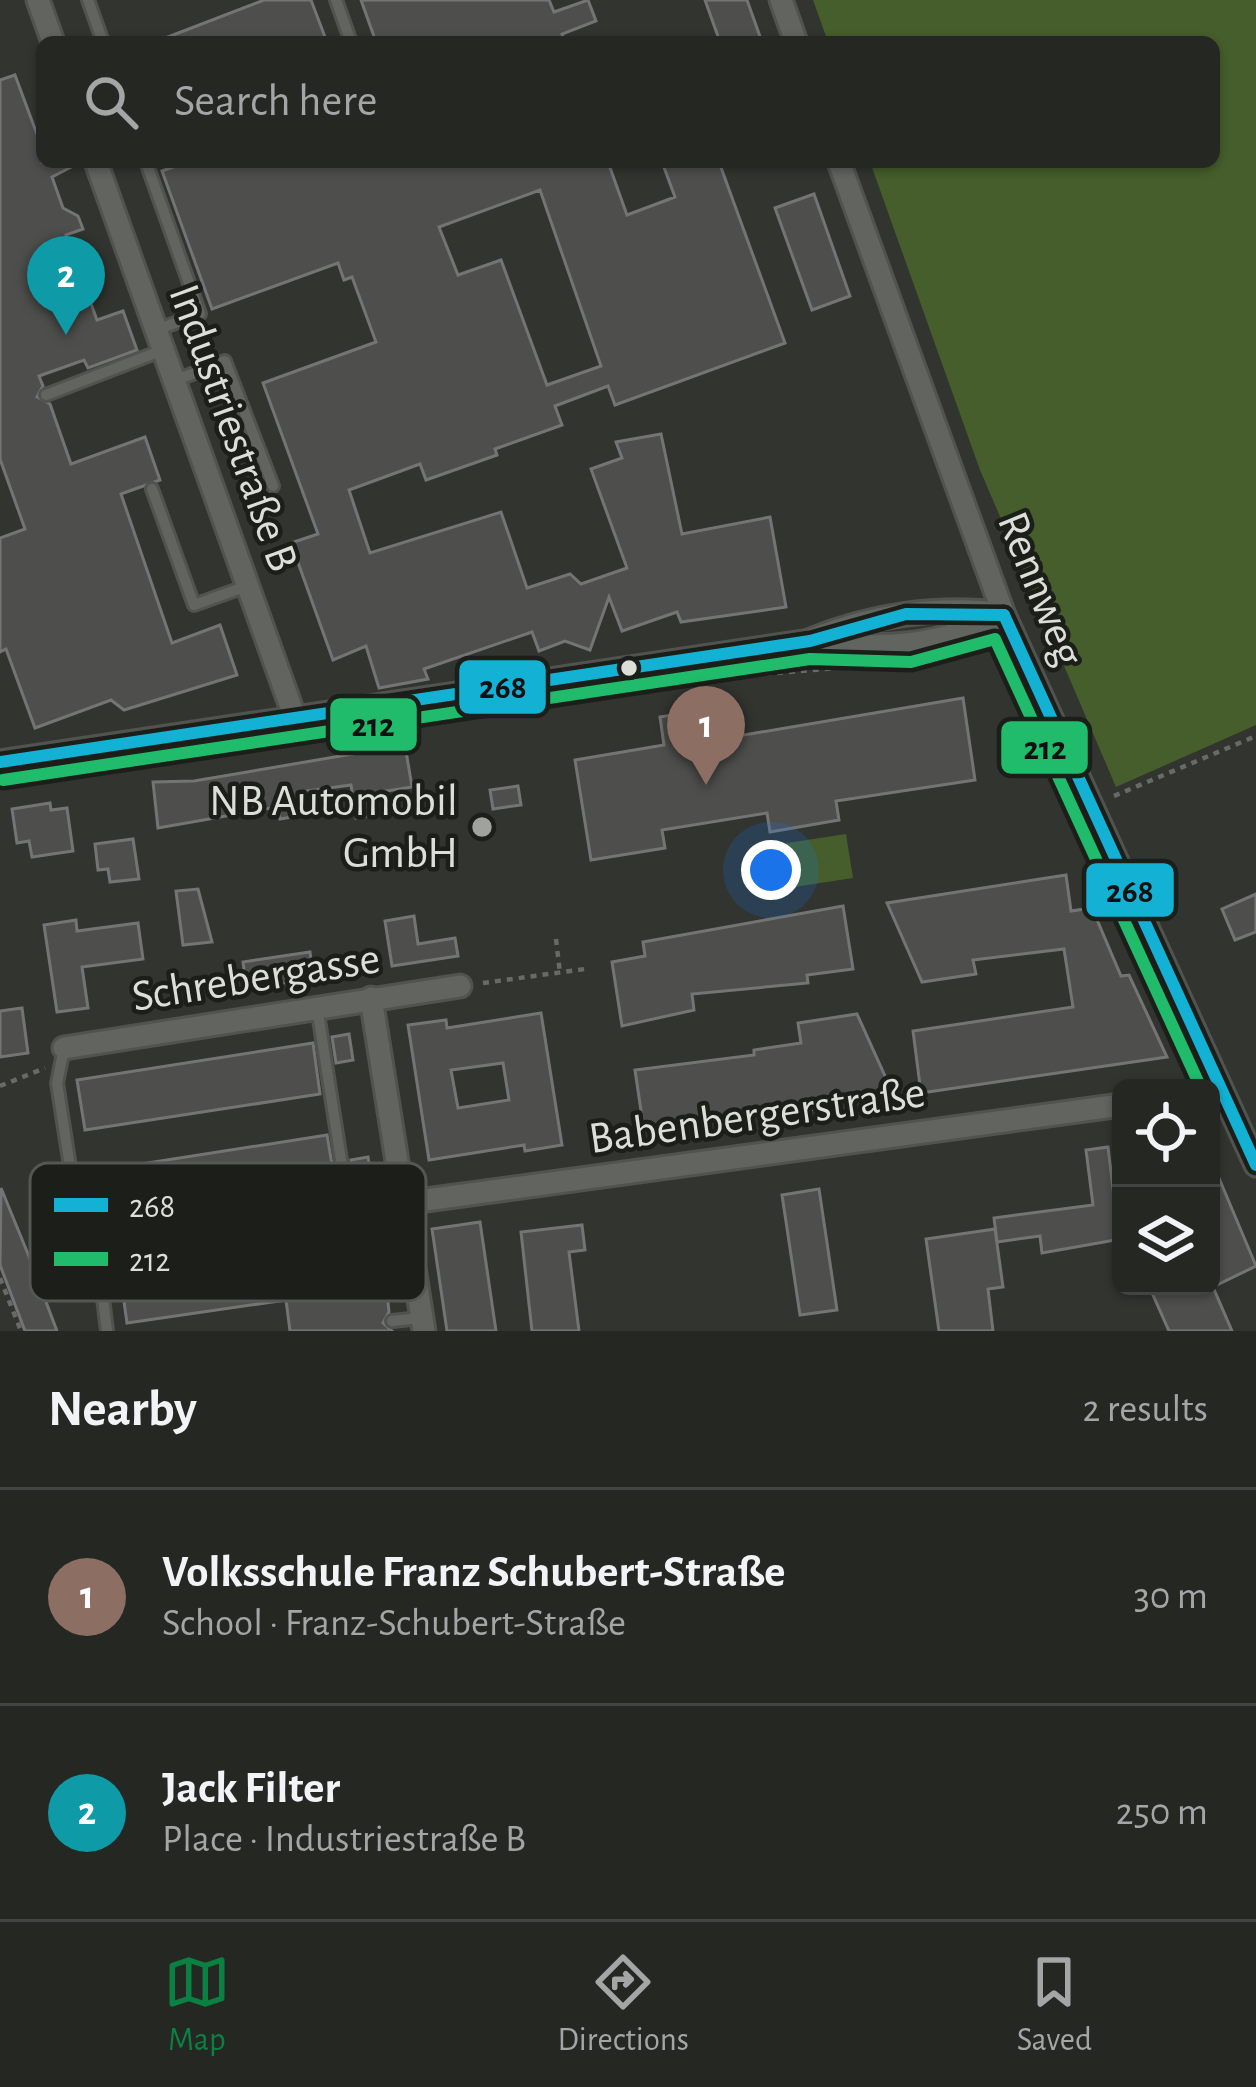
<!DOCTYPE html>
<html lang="en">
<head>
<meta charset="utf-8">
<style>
	body { margin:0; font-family:"Alegreya Sans",sans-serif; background:#2d2f2b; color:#f1f3f6 }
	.controls { position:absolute; right:36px; bottom:36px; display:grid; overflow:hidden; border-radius:18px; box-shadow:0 3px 9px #0004 }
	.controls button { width:108px; height:108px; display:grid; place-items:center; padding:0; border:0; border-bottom:3px solid #424441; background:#252723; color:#f1f3f6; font:60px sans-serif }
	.you { position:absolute; left:771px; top:870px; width:42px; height:42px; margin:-30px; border:9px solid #fff; border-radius:50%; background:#1a73e8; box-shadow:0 0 0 18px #1a73e833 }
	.badge { display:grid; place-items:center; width:78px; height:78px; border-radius:50%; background:#0b8043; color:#fff; font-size:39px; font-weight:700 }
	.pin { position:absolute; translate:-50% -99px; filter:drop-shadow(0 3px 6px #0008) }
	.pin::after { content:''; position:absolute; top:63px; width:42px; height:36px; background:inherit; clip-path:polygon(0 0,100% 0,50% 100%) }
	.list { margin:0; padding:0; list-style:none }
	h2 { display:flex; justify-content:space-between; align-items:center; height:156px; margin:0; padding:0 48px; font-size:51px }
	h2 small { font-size:39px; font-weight:400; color:#a3a5a6 }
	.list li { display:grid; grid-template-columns:78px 1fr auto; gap:36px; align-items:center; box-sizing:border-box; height:216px; padding:0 48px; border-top:3px solid #424441 }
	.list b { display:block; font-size:45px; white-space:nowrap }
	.list p { margin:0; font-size:39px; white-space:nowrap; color:#a3a5a6 }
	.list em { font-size:39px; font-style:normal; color:#a3a5a6 }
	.icon { flex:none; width:66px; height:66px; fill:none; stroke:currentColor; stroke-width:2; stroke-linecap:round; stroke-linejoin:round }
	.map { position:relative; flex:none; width:1256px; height:1331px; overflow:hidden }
	.search { position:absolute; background:#252723; box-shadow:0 3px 9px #0004; left:36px; right:36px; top:36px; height:132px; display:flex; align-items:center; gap:30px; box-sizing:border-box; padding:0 42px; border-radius:18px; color:#a3a5a6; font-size:45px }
	.sheet { height:588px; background:#252723 }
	nav { display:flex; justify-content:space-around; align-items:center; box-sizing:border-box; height:168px; border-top:3px solid #424441; background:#252723; font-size:33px; color:#a3a5a6 }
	nav a { display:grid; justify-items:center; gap:6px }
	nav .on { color:#0b8043 }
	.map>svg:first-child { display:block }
	.green { fill:#455e2b }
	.building { fill:#4e4e4d; stroke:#757474; stroke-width:3; fill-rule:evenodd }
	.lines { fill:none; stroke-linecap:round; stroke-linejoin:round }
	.lane-casing { stroke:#50534e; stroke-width:16 }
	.street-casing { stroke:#50534e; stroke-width:27 }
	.path { stroke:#686a66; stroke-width:4.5; stroke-dasharray:6 6; stroke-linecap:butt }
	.lane { stroke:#626460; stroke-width:10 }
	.street { stroke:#626460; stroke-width:21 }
	.bus-1-casing { stroke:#1b1e19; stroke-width:21 }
	.bus-2-casing { stroke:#1b1e19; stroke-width:21 }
	.bus-1 { stroke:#13b2d5; stroke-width:12 }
	.bus-2 { stroke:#20bc6c; stroke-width:12 }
	.bus-dot { fill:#dbdfd8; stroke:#1b1e19; stroke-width:4.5 }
	.poi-dot { fill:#a0a39d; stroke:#1b1e19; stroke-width:4.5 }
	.labels { text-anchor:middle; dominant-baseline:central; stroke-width:9; stroke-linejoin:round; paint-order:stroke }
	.street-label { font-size:45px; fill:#dbdfd8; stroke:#1b1e19 }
	.poi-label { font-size:45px; fill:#dbdfd8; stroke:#1b1e19; text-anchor:end }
	.key { fill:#1b1e19; stroke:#555852; stroke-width:3 }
	.key-label { font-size:33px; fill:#dbdfd8 }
	.line-badge { stroke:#1b1e19; stroke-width:4.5 }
	.pale-badge-label { font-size:33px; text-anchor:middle; font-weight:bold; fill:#111 }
</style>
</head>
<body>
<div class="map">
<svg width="1256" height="1331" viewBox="0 0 1256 1331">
	<rect width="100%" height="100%" fill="#31342f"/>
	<g class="green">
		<path d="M813,0H1256V725L1116,787L980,470L870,162H1214V42H828Z"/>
		<path d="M846,834L853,878L781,889L774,845Z"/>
	</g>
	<g class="building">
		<path d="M264,0H311L325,37L310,42H155Z"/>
		<path d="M361,0H549L554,12L588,0L596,21L562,34L565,42H376Z"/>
		<path d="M705,0H747L762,42H720Z"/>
		<path d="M15,75L38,137L42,136V162H81L52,177L63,208L78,216L83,229L66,235L97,320L123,311L137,350L88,368L84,360L39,376L43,386L37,397L50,404L71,464L145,437L160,480L121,494L172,643L220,625L237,675L124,710L111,700L35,728L6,649L0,652V538L25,529L0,459V80Z"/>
		<path d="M187,162H608L627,215L675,197L662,162H719L785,343L615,405L608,386L555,406L562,425L495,449L497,455L426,480L420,464L349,490L370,553L501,512L527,588L570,574L581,584L627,568L591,469L622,458L616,442L661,434L682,534L770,517L786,607L681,622L677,612L622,631L609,597L590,650L565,641L539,651L532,632L424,669L428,679L379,688L366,646L333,660L291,543L318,534L263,383L376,342L352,277L344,280L338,263L212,309L162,171ZM540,190L601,366L547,385L501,260L458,275L439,227Z"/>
		<path d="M814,194L850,296L812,310L775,208Z"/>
		<path d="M963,698L975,780L836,801L839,820L770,832L767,813L662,830L665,848L591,860L575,760L664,745L660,717L727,706L732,737Z"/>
		<path d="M405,745L412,787L374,793L377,814L356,818L351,785L307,791L310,814L280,819L277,807L158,828L153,782L194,781Z"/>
		<path d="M518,786L521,805L493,809L490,790Z"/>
		<path d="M50,803L51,810L67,808L73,851L32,857L29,841L17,843L12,809Z"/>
		<path d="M133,839L139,879L110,882L108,869L98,870L95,844Z"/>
		<path d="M1066,875L1071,911L1092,908L1121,976L1129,975L1167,1057L921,1093L913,1031L1073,1007L1064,949L973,960L976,974L922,982L887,903Z"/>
		<path d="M198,889L212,942L183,945L176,891Z"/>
		<path d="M1256,894V932L1235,940L1222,909Z"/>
		<path d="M843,906L853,969L807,975L808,983L692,994L694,1010L622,1026L612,962L645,956L643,942Z"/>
		<path d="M414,916L418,944L455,938L458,956L392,966L385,921Z"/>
		<path d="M76,920L77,931L138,923L143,959L82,967L88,1008L57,1012L44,925Z"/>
		<path d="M310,952L313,974L302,976V982L246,985L243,962Z"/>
		<path d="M22,1008L28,1053L0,1057V1011Z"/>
		<path d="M541,1013L562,1145L525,1151L524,1145L429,1160L408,1025L446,1020L447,1028ZM503,1063L509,1100L458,1108L451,1070Z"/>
		<path d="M857,1014L894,1096L870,1101L869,1094L825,1100L826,1107L782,1115L763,1118L762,1111L644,1131L635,1070L754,1055V1050L801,1043L798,1023Z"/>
		<path d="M349,1034L353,1060L336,1063L332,1037Z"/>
		<path d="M313,1043L320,1094L85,1130L77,1080Z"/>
		<path d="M327,1135L334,1176H322L318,1185L97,1219L90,1172Z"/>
		<path d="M1108,1147L1114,1197L1121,1196V1239L1042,1253L1040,1236L997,1242L994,1218L1093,1205L1086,1150Z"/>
		<path d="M368,1157L372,1183L355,1186L351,1160Z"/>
		<path d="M1211,1159L1256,1266L1213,1287L1232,1331H1169L1149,1286H1211Z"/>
		<path d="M1,1188L28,1254L57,1331H25L0,1265Z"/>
		<path d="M819,1189L837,1310L800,1315L782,1195Z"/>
		<path d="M480,1222L496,1331H447L432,1229Z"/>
		<path d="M582,1225L585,1250L569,1252L579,1331H532L521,1232Z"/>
		<path d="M995,1229L1003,1287L988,1289L993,1331H939L926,1239Z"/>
		<path d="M382,1243L389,1312L383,1323L392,1331H290L286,1300L127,1323L121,1280Z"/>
	</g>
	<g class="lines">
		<defs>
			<g id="lane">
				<path d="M88,0L103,42"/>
				<path d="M336,0L351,42"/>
				<path d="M146,162L200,314L156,330"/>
				<path d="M174,381L225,361L273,486"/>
				<path d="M46,395L163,350"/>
				<path d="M152,489L194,605L247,586"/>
				<path d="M317,1007L349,1211"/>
				<path d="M64,1048L57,1083L80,1231L89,1247L97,1249"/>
				<path d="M328,1184L335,1213"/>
				<path d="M392,1321L421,1318"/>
				<path d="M107,1331L97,1249L404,1203"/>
			</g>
			<g id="street">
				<path d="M38,0L53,42"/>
				<path d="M781,0L796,42"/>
				<path d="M96,162L296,721"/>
				<path d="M839,162L1004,615L1256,1165"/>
				<path d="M811,640C870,615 940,605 1003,614"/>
				<path d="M0,762L810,641C881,651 939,647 1004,615"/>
				<path d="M371,998L424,1331"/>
				<path d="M64,1048L460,986"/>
				<path d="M404,1203L1121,1105"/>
			</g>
		</defs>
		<use href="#lane" class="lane-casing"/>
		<use href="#street" class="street-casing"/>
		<g class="path">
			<path d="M741,676L837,668"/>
			<path d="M1114,796L1256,736"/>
			<path d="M556,939L560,973"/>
			<path d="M483,983L585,969"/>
			<path d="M0,1086L45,1068"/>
			<path d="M326,1232L329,1250"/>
			<path d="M262,1241L265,1259"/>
			<path d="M166,1255L169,1273"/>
			<path d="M0,1278L21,1331"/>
		</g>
		<use href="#lane" class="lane"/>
		<use href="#street" class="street"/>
		<defs>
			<g id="bus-1">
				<path d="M1004,615L1256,1165"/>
				<path d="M0,762L810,641L906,614L1004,615"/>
			</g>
			<path id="bus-2" d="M3,780L810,659L911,662L995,639L1201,1088"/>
		</defs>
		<use href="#bus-1" class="bus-1-casing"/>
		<use href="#bus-2" class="bus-2-casing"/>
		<use href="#bus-1" class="bus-1"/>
		<use href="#bus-2" class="bus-2"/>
	</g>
	<circle class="bus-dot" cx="629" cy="668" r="10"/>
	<circle class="poi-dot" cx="482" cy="827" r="12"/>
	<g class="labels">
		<g class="street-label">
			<text transform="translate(233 428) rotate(70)">Industriestraße B</text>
			<text transform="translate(1040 589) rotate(68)">Rennweg</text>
			<text transform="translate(256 978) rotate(-9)">Schrebergasse</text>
			<text transform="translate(757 1116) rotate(-8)">Babenbergerstraße</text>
		</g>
		<g class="poi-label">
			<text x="458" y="801">NB Automobil<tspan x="458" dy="52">GmbH</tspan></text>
		</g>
	</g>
	<rect x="30" y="1163" width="396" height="138" rx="18" class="key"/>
	<rect x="54" y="1198" width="54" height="14" fill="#13b2d5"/>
	<rect x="54" y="1252" width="54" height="14" fill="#20bc6c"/>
	<g class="key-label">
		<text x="129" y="1217">268</text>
		<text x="129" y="1271">212</text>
	</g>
	<g class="line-badge">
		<rect x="457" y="658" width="91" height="58" rx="12" fill="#13b2d5"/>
		<rect x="328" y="696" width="91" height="57" rx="12" fill="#20bc6c"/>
		<rect x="999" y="719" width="91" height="57" rx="12" fill="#20bc6c"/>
		<rect x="1084" y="861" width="92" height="58" rx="12" fill="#13b2d5"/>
	</g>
	<g class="pale-badge-label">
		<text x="503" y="698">268</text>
		<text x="373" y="736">212</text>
		<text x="1045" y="759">212</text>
		<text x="1130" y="902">268</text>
	</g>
</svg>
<div class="controls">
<button><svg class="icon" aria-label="locate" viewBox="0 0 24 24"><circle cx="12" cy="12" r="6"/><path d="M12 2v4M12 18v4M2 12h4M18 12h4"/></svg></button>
<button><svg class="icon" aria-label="layers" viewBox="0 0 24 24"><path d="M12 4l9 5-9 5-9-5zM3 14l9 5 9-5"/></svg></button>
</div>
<div class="you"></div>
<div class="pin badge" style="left:706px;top:785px;background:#8d6e63">1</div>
<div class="pin badge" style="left:66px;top:335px;background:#0f9aa8">2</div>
<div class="search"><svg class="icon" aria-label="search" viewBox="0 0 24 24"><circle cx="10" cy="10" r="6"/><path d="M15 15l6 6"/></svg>Search here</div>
</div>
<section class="sheet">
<h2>Nearby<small>2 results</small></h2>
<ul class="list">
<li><span class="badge" style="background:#8d6e63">1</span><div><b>Volksschule Franz Schubert-Straße</b><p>School · Franz-Schubert-Straße</p></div><em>30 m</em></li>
<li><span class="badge" style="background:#0f9aa8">2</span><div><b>Jack Filter</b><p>Place · Industriestraße B</p></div><em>250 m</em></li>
</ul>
</section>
<nav>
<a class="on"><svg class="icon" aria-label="map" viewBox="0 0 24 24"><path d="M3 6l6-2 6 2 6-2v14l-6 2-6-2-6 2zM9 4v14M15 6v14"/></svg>Map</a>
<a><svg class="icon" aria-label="directions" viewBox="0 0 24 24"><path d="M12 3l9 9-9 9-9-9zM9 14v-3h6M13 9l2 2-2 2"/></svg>Directions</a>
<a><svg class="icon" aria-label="saved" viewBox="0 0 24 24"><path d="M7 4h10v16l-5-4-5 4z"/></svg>Saved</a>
</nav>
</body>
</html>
